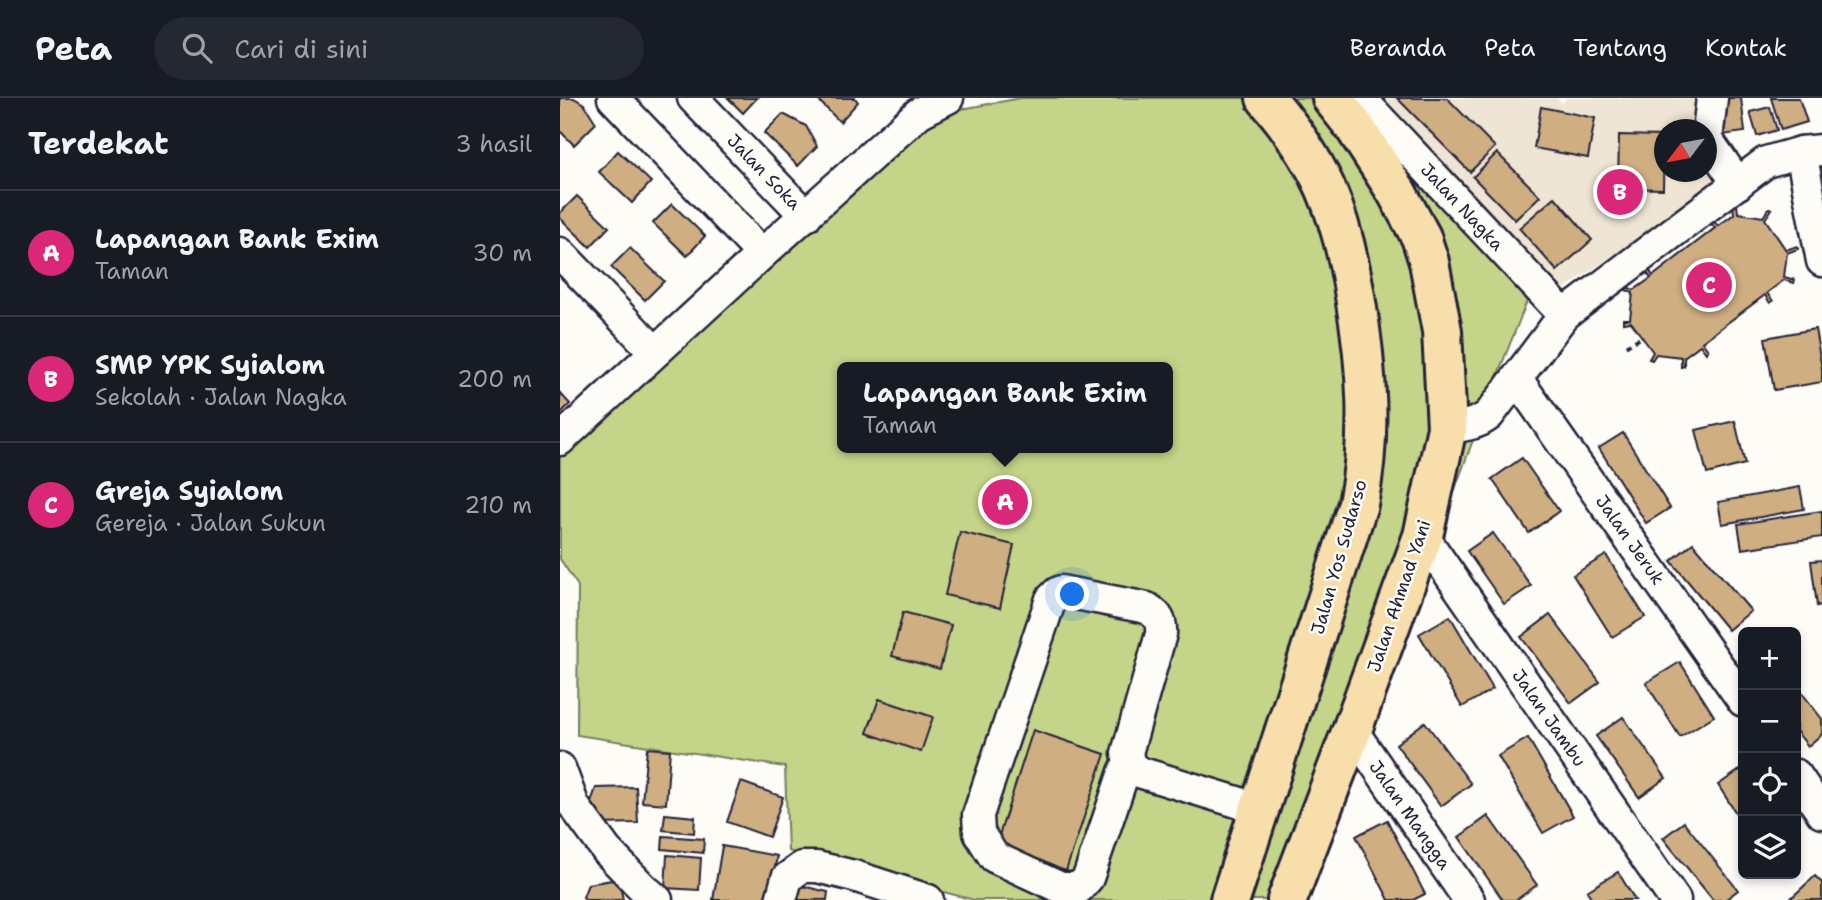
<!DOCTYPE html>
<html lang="id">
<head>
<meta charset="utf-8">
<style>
	body { margin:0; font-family:"Shantell Sans",sans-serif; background:#242831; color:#f1f3f6 }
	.controls { position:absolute; right:21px; bottom:21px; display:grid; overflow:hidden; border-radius:10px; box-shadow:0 4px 10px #0003 }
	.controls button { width:63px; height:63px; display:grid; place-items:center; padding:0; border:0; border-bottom:2px solid #363941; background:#171b24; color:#f1f3f6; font:35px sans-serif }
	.compass { position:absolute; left:1094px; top:21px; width:63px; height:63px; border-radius:50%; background:#171b24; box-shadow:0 4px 10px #0003; rotate:238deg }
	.you { position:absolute; left:513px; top:497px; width:24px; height:24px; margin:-18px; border:5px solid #fff; border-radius:50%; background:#1a73e8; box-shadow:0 0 0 10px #1a73e833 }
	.badge { display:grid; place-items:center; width:46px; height:46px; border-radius:50%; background:#db2777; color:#fff; font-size:23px; font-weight:700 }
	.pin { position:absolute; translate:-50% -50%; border:4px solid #fff; box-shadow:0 2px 7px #0006 }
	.popup { position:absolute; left:277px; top:264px; width:336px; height:91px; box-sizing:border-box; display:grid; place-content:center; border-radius:10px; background:#171b24; filter:drop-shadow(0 2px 5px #0005); font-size:23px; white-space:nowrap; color:#9ea1a6 }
	.popup b { font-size:26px; color:#f1f3f6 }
	.popup::after { content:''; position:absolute; left:50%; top:100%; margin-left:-14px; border:14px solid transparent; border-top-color:#171b24 }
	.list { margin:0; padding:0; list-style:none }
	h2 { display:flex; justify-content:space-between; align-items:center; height:91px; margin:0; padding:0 28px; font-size:30px }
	h2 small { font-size:23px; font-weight:400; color:#9ea1a6 }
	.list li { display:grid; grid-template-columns:46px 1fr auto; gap:21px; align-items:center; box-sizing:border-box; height:126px; padding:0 28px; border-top:2px solid #363941 }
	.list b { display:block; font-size:26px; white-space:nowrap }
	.list p { margin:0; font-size:23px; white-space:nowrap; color:#9ea1a6 }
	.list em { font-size:23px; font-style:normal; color:#9ea1a6 }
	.icon { flex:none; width:38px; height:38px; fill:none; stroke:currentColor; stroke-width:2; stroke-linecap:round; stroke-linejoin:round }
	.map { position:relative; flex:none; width:1262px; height:802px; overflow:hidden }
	header { display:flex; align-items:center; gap:42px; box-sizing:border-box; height:98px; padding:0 35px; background:#171b24; border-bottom:2px solid #363941 }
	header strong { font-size:33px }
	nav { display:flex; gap:38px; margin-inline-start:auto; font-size:24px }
	.search { width:490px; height:63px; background:#242831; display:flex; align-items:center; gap:18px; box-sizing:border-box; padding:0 24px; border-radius:38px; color:#9ea1a6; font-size:26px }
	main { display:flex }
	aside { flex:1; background:#171b24 }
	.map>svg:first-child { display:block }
	.built { fill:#efe5d4; fill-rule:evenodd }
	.green { fill:#c4d589; stroke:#737c62; stroke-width:2; fill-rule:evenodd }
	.building { fill:#cfae82; stroke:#22223b; stroke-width:2 }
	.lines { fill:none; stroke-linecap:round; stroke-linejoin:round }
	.minor-casing { stroke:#22223b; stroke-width:35 }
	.highway-casing { stroke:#22223b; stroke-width:44 }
	.path { stroke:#22223b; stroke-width:4.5; stroke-dasharray:5 5; stroke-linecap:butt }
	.minor { stroke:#fdfcf7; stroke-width:30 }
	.highway { stroke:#f8deab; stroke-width:38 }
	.labels { text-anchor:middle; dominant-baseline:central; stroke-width:5; stroke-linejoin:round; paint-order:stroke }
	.street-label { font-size:18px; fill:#22223b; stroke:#fdfcf7 }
</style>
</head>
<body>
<header>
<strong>Peta</strong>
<div class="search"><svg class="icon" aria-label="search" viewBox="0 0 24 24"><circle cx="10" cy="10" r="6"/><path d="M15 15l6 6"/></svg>Cari di sini</div>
<nav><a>Beranda</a><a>Peta</a><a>Tentang</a><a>Kontak</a></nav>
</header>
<main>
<aside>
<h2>Terdekat<small>3 hasil</small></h2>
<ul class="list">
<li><span class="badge">A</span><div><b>Lapangan Bank Exim</b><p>Taman</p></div><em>30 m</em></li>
<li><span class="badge">B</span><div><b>SMP YPK Syialom</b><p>Sekolah · Jalan Nagka</p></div><em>200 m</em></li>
<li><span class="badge">C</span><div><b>Greja Syialom</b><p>Gereja · Jalan Sukun</p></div><em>210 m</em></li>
</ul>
</aside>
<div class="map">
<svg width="1262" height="802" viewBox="0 0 1262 802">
	<rect width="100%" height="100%" fill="#fdfcf7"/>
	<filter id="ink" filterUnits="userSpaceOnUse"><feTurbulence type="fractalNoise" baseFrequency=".0143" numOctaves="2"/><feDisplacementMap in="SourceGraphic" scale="14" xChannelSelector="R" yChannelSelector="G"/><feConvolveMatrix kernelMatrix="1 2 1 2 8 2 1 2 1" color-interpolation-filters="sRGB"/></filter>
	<g filter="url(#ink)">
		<path class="built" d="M825,0H837L910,74L935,49L887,0H996L1003,5L1006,0H1138L1132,20L1139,31L1104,32V74H1146L1147,45L1167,79L1001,193ZM981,10L1035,20L1028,59L974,50ZM1059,37L1104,38L1103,91L1058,89ZM937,55L979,98L913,79ZM995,99L1032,142L998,173L960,130Z"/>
		<path class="green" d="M461,0H794L971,193L930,296L770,730L748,802H414L228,753L225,669L17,637L18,488L0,461V347L364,18ZM282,269H608V350H282Z"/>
		<g class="building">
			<path d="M0,0H14L24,6L36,25L14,47L0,33Z"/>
			<path d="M168,0H197L183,15Z"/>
			<path d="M256,0H295L298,4L280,24Z"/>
			<path d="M837,0H887L935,49L910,74Z"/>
			<path d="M1157,0H1181L1185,34L1162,37Z"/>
			<path d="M1211,0H1239L1247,24L1221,32Z"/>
			<path d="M981,9L1035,20L1028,60L974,50Z"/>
			<path d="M1210,9L1217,32L1197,38L1190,14Z"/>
			<path d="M223,16L246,28L257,48L238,68L204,35Z"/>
			<path d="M1059,37L1104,38L1103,91L1058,90Z"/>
			<path d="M58,53L91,84L72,105L39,74Z"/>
			<path d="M937,55L980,98L955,122L913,79Z"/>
			<path d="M17,98L49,129L30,149L0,120V115Z"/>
			<path d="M995,99L1032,142L997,173L959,130Z"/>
			<path d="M112,106L145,138L127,158L93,125Z"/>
			<path d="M1173,106H1177L1178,115L1203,119L1209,110L1212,111L1205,121L1226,152L1237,148L1238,151L1227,155L1224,179L1235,182L1234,185L1224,182L1207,195L1213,203L1210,205L1205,197L1142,244L1148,252L1146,255L1140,247L1124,259V268L1121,269V259L1096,256L1092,262L1089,261L1093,254L1071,224L1063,225V221H1070L1073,195L1066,192L1067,189L1074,192L1091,180L1085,173L1088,170L1093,178L1155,130L1150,124L1153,122L1158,128L1174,116Z"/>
			<path d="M70,150L104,183L85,202L51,169Z"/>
			<path d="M1255,231L1262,271V284L1214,292L1205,240Z"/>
			<path d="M0,295L10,306L0,316Z"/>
			<path d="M1175,323L1185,366L1147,376L1136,332Z"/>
			<path d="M1063,335L1110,410L1086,425L1039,350Z"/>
			<path d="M962,360L999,413L969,435L932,381Z"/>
			<path d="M1240,389L1244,411L1162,426L1158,404Z"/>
			<path d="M1262,413V439L1182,451L1178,426Z"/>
			<path d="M400,434L454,447L440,510L385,497Z"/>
			<path d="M933,435L971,488L944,506L907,453Z"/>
			<path d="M1133,445L1191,513L1168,532L1111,463Z"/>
			<path d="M1046,457L1085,519L1052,539L1013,477Z"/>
			<path d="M1262,462V507L1257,508L1251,463Z"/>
			<path d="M343,514L391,527L380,571L332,558Z"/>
			<path d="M990,517L1040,584L1011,605L961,539Z"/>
			<path d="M890,518L933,591L902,609L859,536Z"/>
			<path d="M1120,564L1154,618L1120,639L1086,585Z"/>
			<path d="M1236,587L1262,621V636L1248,648L1236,633Z"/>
			<path d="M319,601L373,619L361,654L307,635Z"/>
			<path d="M1063,619L1106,680L1079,699L1036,638Z"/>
			<path d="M865,624L911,686L881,708L836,646Z"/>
			<path d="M473,632L545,656L506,773L435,750Z"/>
			<path d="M968,640L1013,718L983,735L938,658Z"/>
			<path d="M87,650L110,652L106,706L82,704Z"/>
			<path d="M1183,670V726L1158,687Z"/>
			<path d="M181,684L223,699L209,739L167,724Z"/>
			<path d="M76,689L78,725L38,726L29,710L36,690Z"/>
			<path d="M105,716L135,719L134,735L103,732Z"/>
			<path d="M928,718L977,787L956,802H943L899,739Z"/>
			<path d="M827,722L865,796L853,802H829L796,738Z"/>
			<path d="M1124,724L1178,792L1165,802H1153L1103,740Z"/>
			<path d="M103,738L144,741L143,755L102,751Z"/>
			<path d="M162,748L217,758L209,802H153Z"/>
			<path d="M107,757L141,760L139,792L105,790Z"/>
			<path d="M1058,774L1075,802H1033L1027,793Z"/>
			<path d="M1255,778L1262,785V802H1229Z"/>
			<path d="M59,781L63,802H26L23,799L28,786Z"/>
			<path d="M238,787L268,794L267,802H235Z"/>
		</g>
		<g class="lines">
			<defs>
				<g id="minor">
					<path d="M53,0L202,156"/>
					<path d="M133,0L246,118"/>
					<path d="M800,0L1004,217"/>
					<path d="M1152,0L1147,41L1178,86"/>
					<path d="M1241,54L1262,163"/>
					<path d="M0,155L95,254"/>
					<path d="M957,281L1183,603"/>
					<path d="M887,330C902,328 917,327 929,317L1004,217L1206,64L1241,54L1262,52"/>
					<path d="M0,342L202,156L359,15L388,0"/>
					<path d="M863,438L1115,802"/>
					<path d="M792,632L909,802"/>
					<path d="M570,668L566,670L564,674L528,780L519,790H501L434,759L419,735L418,717L491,501L497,495L501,493L587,510C598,517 602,523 601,536L567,655L570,668L579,674L700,711"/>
					<path d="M0,670L14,708L47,753L83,790L97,802"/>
					<path d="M1236,677L1262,715"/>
					<path d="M221,802L227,780L242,769H257L294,778L368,802"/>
				</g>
				<g id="highway">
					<path d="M670,802L798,406C812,337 807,268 795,198C789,161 780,123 765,89C750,56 729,27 706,0"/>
					<path d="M727,802L792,632L863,438L887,330L882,233L869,164L861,139L836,93L794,28L772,0"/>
				</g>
			</defs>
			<use href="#minor" class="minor-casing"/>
			<use href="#highway" class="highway-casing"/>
			<path class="path" d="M1066,248L1082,239"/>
			<use href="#minor" class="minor"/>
			<use href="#highway" class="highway"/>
		</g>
	</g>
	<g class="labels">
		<g class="street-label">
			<text transform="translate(204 74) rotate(46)">Jalan Soka</text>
			<text transform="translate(902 109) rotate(47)">Jalan Nagka</text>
			<text transform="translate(1070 442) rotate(55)">Jalan Jeruk</text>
			<text transform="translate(779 459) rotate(-74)">Jalan Yos Sudarso</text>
			<text transform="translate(839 498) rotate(-71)">Jalan Ahmad Yani</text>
			<text transform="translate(989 620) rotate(55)">Jalan Jambu</text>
			<text transform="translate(850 717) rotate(55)">Jalan Mangga</text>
		</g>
	</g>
</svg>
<div class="controls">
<button>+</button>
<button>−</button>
<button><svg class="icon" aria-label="locate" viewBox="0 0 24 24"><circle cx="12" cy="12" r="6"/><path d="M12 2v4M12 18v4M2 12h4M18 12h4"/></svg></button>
<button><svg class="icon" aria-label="layers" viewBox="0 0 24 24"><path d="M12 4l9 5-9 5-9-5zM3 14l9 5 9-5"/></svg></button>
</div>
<svg class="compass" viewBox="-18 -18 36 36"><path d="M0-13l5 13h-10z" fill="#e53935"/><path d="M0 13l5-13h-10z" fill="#9ea1a6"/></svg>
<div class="you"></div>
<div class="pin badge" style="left:445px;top:404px">A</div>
<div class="popup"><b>Lapangan Bank Exim</b>Taman</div>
<div class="pin badge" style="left:1060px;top:94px">B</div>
<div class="pin badge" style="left:1149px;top:187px">C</div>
</div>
</main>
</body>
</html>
